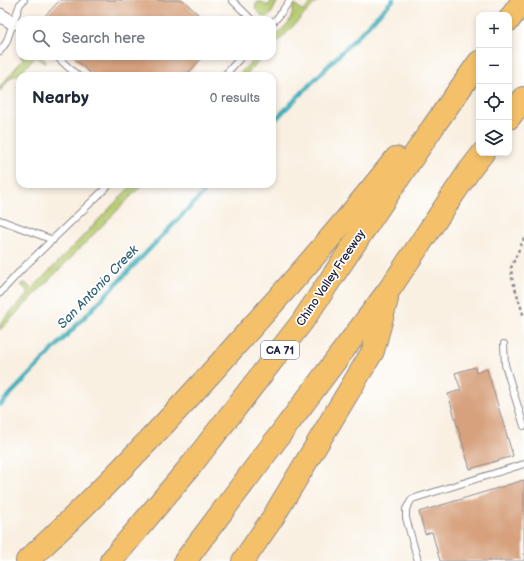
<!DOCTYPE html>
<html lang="en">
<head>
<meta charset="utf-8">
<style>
	body { margin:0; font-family:"Balsamiq Sans",sans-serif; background:#f6f6f7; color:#1f2937 }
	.controls { position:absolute; right:12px; top:12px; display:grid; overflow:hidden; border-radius:8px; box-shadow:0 2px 6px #0003 }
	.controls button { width:36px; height:36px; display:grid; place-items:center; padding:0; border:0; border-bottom:1px solid #e0e1e3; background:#fff; color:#1f2937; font:20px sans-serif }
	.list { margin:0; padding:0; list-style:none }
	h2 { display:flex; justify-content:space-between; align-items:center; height:52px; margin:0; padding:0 16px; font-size:17px }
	h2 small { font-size:13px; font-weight:400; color:#747a83 }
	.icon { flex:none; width:22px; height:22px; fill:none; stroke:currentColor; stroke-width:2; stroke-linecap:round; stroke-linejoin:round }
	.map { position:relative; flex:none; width:524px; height:561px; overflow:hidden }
	.search { position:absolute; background:#fff; box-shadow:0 2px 6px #0003; left:16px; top:16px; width:260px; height:44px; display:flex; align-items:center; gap:10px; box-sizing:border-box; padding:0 14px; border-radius:12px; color:#747a83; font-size:15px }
	.panel { position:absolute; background:#fff; box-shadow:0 2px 6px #0003; left:16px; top:72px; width:260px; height:116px; border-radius:12px }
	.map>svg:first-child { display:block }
	.green { fill:#b7cb6f; stroke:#6c7655 }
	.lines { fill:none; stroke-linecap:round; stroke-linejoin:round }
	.stream { stroke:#40afbc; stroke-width:4.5 }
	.building { fill:#d7a17d }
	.service-casing { stroke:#8e898e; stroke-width:8 }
	.minor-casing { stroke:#8e898e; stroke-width:15 }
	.motorway-casing { stroke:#8e898e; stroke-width:24 }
	.path { stroke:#8e898e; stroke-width:2.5; stroke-dasharray:3 3; stroke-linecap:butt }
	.service { stroke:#fff; stroke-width:6 }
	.minor { stroke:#fff; stroke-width:13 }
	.motorway { stroke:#f4c16a; stroke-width:22 }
	.labels { text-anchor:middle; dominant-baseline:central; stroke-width:3.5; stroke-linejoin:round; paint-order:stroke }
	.shield { fill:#fff; stroke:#646476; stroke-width:1 }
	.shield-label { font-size:11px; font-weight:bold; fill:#22223b }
	.street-label { font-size:12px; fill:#22223b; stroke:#fff }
	.water-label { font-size:13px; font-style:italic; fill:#306175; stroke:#fff }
</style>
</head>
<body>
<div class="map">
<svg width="524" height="561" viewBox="0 0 524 561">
	<rect width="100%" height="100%" fill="#fff"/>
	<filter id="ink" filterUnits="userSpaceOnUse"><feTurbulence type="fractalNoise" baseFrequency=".025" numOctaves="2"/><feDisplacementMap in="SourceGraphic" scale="8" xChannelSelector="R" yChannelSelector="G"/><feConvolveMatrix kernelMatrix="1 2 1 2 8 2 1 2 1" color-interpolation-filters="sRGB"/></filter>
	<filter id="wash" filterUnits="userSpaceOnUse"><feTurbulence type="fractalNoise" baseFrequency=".012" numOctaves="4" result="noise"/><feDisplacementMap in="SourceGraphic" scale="16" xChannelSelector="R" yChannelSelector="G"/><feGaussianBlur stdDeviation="0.9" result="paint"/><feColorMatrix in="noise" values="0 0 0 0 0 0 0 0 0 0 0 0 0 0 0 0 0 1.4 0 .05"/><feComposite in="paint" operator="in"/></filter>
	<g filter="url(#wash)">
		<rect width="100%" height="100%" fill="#f9f0e2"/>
		<g class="green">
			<path d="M272,0H278L271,14L267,17L262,16L255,9L256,4L258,2H262L268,6Z"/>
			<path d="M314,0H318L272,48V40L289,22L292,15L293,5H296L303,11Z"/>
			<path d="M20,56H41L47,62L44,63L36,57L18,75L11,77L0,91V87L23,59Z"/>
			<path d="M257,56H264L245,76H237Z"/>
			<path d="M133,184H143L0,330V323L29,293L21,285L25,283L32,289Z"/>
		</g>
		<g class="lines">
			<g class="stream">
				<path d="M272,123L393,0"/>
				<path d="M0,405L212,184"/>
			</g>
		</g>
		<g id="blocks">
			<g class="building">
				<path d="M60,0H183L204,20H41Z"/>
				<path d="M76,56H204L185,76H93L74,58Z"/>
				<path d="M475,367L476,373L487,369L513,456L470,469L448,394L461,390L455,373Z"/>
				<path d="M524,480V561H440L432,532L425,534L419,512Z"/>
			</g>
		</g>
	</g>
	<g filter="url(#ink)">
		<use href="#blocks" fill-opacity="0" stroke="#8e898e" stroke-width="1"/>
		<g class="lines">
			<defs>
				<g id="service">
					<path d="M232,0L252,20"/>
					<path d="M272,23L278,17L290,0"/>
					<path d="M0,51L6,43L20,4L24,0"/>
					<path d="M56,56L78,76"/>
					<path d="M224,76L242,56"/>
					<path d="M0,220L53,240"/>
					<path d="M0,293L23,268L110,184"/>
					<path d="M504,344L505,365L524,426"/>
					<path d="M418,561L406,518V509L412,499L524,464"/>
				</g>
				<path id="minor" d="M0,15L13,23"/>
				<g id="motorway">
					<path d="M509,20L523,0"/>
					<path d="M509,118L524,98"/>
					<path d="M27,561C106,488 180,409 251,328C301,273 349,217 396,158"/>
					<path d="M111,561L193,463L302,322L433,127L479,62"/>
					<path d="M185,561L391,287L469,171L483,153"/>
					<path d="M243,561L272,519L373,351L387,299"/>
				</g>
			</defs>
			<use href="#service" class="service-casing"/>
			<use href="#minor" class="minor-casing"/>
			<use href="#motorway" class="motorway-casing"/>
			<path class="path" d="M524,238L511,268L512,278L524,317"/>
			<use href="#service" class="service"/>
			<use href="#minor" class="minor"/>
			<use href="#motorway" class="motorway"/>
		</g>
	</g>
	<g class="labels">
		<rect class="shield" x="261" y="341" width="38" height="18" rx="3"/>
		<g class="shield-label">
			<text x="280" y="350">CA 71</text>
		</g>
		<g class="street-label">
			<text transform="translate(331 278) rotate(-56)">Chino Valley Freeway</text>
		</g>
		<g class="water-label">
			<text transform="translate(98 287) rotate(-46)">San Antonio Creek</text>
		</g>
	</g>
</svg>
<div class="controls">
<button>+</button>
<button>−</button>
<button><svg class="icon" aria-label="locate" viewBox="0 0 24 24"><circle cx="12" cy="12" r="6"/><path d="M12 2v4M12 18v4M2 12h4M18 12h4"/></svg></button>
<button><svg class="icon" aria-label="layers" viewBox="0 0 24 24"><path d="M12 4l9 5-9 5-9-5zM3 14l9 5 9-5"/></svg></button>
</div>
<div class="search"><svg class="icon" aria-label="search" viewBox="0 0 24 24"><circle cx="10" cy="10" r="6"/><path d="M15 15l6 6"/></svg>Search here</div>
<section class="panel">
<h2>Nearby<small>0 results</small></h2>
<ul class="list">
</ul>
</section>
</div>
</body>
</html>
